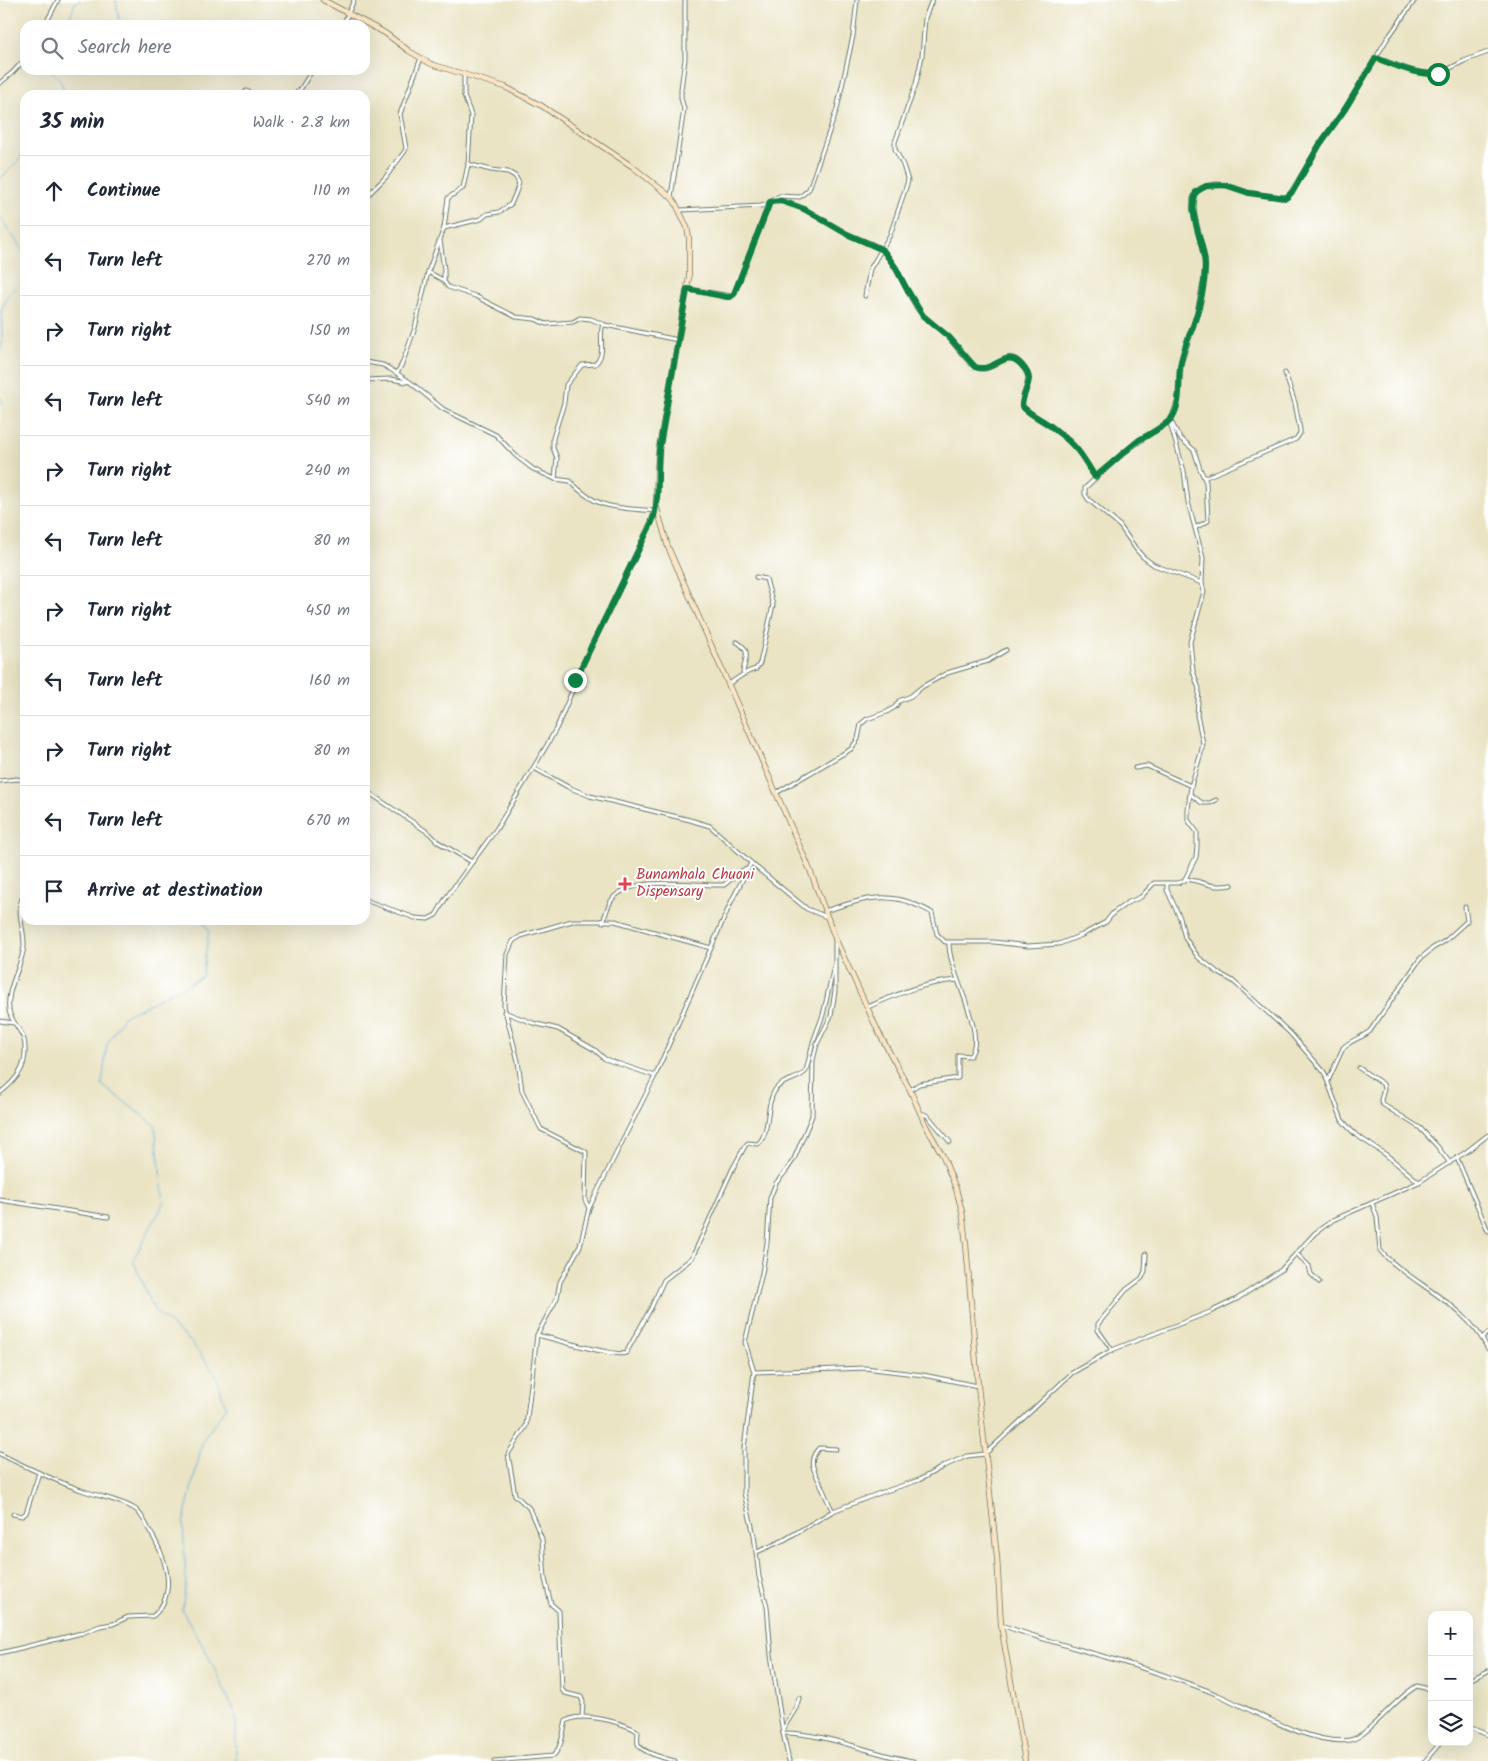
<!DOCTYPE html>
<html lang="en">
<head>
<meta charset="utf-8">
<style>
	body { margin:0; font-family:Kalam,sans-serif; background:#f6f6f7; color:#1f2937 }
	.controls { position:absolute; right:15px; bottom:15px; display:grid; overflow:hidden; border-radius:10px; box-shadow:0 5px 20px #0002 }
	.controls button { width:45px; height:45px; display:grid; place-items:center; padding:0; border:0; border-bottom:1px solid #e0e1e3; background:#fff; color:#1f2937; font:25px sans-serif }
	.stop { position:absolute; width:15px; height:15px; margin:-11px; border:4px solid #0b8043; border-radius:50%; background:#fff }
	.stop.end { background:#0b8043; border-color:#fff; box-shadow:0 1px 5px #0008 }
	.list { margin:0; padding:0; list-style:none }
	h2 { display:flex; justify-content:space-between; align-items:center; height:65px; margin:0; padding:0 20px; font-size:21px }
	h2 small { font-size:16px; font-weight:400; color:#747a83 }
	.list li { display:grid; grid-template-columns:32px 1fr auto; gap:15px; align-items:center; box-sizing:border-box; height:70px; padding:0 20px; border-top:1px solid #e0e1e3 }
	.list b { display:block; font-size:19px; white-space:nowrap }
	.list em { font-size:16px; font-style:normal; color:#747a83 }
	.icon { flex:none; width:28px; height:28px; fill:none; stroke:currentColor; stroke-width:2; stroke-linecap:round; stroke-linejoin:round }
	.map { position:relative; flex:none; width:1488px; height:1761px; overflow:hidden }
	.search { position:absolute; background:#fff; box-shadow:0 5px 20px #0002; left:20px; top:20px; width:350px; height:55px; display:flex; align-items:center; gap:12px; box-sizing:border-box; padding:0 18px; border-radius:15px; color:#747a83; font-size:19px }
	.panel { position:absolute; background:#fff; box-shadow:0 5px 20px #0002; left:20px; top:90px; width:350px; height:835px; border-radius:15px }
	.map>svg:first-child { display:block }
	.lines { fill:none; stroke-linecap:round; stroke-linejoin:round }
	.stream { stroke:#61aedb; stroke-width:1 }
	.street-casing { stroke:#667767; stroke-width:5 }
	.secondary-casing { stroke:#667767; stroke-width:6 }
	.street { stroke:#fff; stroke-width:3 }
	.secondary { stroke:#fce5c4; stroke-width:4.5 }
	.route { stroke:#0b8043; stroke-width:6 }
	.health-dot { fill:#e0444e; stroke:#fff; stroke-width:2 }
	.labels { text-anchor:middle; dominant-baseline:central; stroke-width:4; stroke-linejoin:round; paint-order:stroke }
	.health-label { font-size:15px; fill:#be3a42; stroke:#fff; text-anchor:start }
</style>
</head>
<body>
<div class="map">
<svg width="1488" height="1761" viewBox="0 0 1488 1761">
	<rect width="100%" height="100%" fill="#fff"/>
	<filter id="ink" filterUnits="userSpaceOnUse"><feTurbulence type="fractalNoise" baseFrequency=".02" numOctaves="2"/><feDisplacementMap in="SourceGraphic" scale="10" xChannelSelector="R" yChannelSelector="G"/><feConvolveMatrix kernelMatrix="1 2 1 2 8 2 1 2 1" color-interpolation-filters="sRGB"/></filter>
	<filter id="wash" filterUnits="userSpaceOnUse"><feTurbulence type="fractalNoise" baseFrequency=".0096" numOctaves="4" result="noise"/><feDisplacementMap in="SourceGraphic" scale="20" xChannelSelector="R" yChannelSelector="G"/><feGaussianBlur stdDeviation="1.12" result="paint"/><feColorMatrix in="noise" values="0 0 0 0 0 0 0 0 0 0 0 0 0 0 0 0 0 1.4 0 .05"/><feComposite in="paint" operator="in"/></filter>
	<g filter="url(#wash)">
		<rect width="100%" height="100%" fill="#eae4c5"/>
		<g class="lines">
			<g class="stream">
				<path d="M116,0L120,25"/>
				<path d="M67,25L75,3L80,0"/>
				<path d="M51,70L60,80L66,95"/>
				<path d="M0,179L19,160L25,148"/>
				<path d="M0,217L23,251L25,266"/>
				<path d="M0,350L2,345L1,311L8,295L25,278"/>
				<path d="M0,397L2,401L0,404"/>
				<path d="M202,920L209,931L202,977L123,1017L107,1044L102,1085L155,1125L164,1203L133,1260L154,1310L192,1343L216,1375L226,1407L203,1440L183,1524L186,1582L182,1610L207,1653L236,1715V1761"/>
			</g>
		</g>
	</g>
	<g filter="url(#ink)">
		<g class="lines">
			<defs>
				<g id="street">
					<path d="M45,25L58,0"/>
					<path d="M343,25L354,0"/>
					<path d="M1376,58L1413,71L1432,74L1443,72L1464,61L1488,52"/>
					<path d="M0,83L12,73L25,59"/>
					<path d="M246,91L258,95"/>
					<path d="M294,95L300,90L311,72L327,70"/>
					<path d="M671,197L684,109L681,98V89L685,59V0"/>
					<path d="M365,198L385,178L405,151L406,148L400,114L421,58"/>
					<path d="M681,210L761,206C767,205 772,200 779,201C804,204 825,223 847,234C857,239 877,244 884,252C899,269 905,289 917,308C926,321 940,327 950,339C958,348 965,360 976,367C993,377 1005,343 1023,366C1035,382 1021,390 1022,406C1031,416 1044,420 1055,429C1076,445 1082,455 1095,477"/>
					<path d="M444,228L481,219L487,214L499,212L511,204L516,192L519,183L515,176L508,172L491,170L468,164"/>
					<path d="M440,240L444,269V281"/>
					<path d="M428,272L443,280L448,287L475,296L516,317L535,319L546,324L573,322L580,318L591,319L605,325L678,340"/>
					<path d="M687,289L731,296L734,294L770,202L779,196L800,197L809,189L837,109L853,36L857,0"/>
					<path d="M865,296L870,269L890,235L908,181L903,165L895,149V142L916,84L922,56L925,18L932,0"/>
					<path d="M365,362L383,365L390,369L410,382L443,409L496,435L516,456L533,469L555,479L570,481C598,511 617,507 655,511"/>
					<path d="M397,373L402,364L415,328L428,272L444,228L448,198L463,188L468,165L471,115L464,96V75"/>
					<path d="M365,380L391,379L407,382"/>
					<path d="M1204,478L1296,439L1300,433V430L1295,403L1285,373"/>
					<path d="M555,479L557,458L553,448V438L564,403L566,385L582,365L595,364C607,354 598,338 603,324"/>
					<path d="M1195,528L1208,521L1206,482L1200,469L1194,450L1180,438L1170,420L1122,454L1085,488V494L1088,499L1120,526L1136,549L1143,557L1154,565L1202,583"/>
					<path d="M737,642C752,651 745,658 743,672"/>
					<path d="M728,684C740,678 743,672 756,669L760,663L773,605L766,579L756,577"/>
					<path d="M534,768L568,787L590,796L690,820L710,826L757,868L807,909L827,917"/>
					<path d="M1135,768L1147,766L1191,786"/>
					<path d="M0,781L16,779L25,780"/>
					<path d="M365,790L429,833L438,842L472,862"/>
					<path d="M776,793L851,749L858,739L861,724L867,719L887,712L895,707L899,701L911,696L922,687L947,673L988,661L1006,650"/>
					<path d="M1190,794L1202,803H1210L1216,800"/>
					<path d="M1185,879C1205,881 1209,889 1232,885"/>
					<path d="M1167,883V890L1180,918L1185,938L1198,957L1217,972L1233,981L1290,1033L1324,1072L1342,1120L1349,1128L1356,1135L1385,1154L1419,1182"/>
					<path d="M365,900L415,918L428,919L436,915L446,898L497,828L547,745L557,727L591,646L606,617L651,522L657,507"/>
					<path d="M825,911C856,901 882,891 914,904C920,907 927,909 932,913L937,934L945,942H994L1028,946L1059,944L1082,935L1106,922L1113,913L1127,903L1141,897L1154,883H1178L1184,881L1196,857L1197,847V832L1188,820V809L1191,786L1201,753L1203,743L1197,715L1199,689L1193,671L1190,642L1204,592L1202,583L1203,558L1188,502L1184,471L1170,423L1178,400L1181,363L1196,318L1204,280L1205,260L1193,209V199L1196,192L1201,188L1217,184L1230,186L1249,193L1281,198L1289,196L1320,144L1345,109L1387,39L1415,0"/>
					<path d="M603,922C606,914 608,903 614,897C637,875 695,886 724,885L741,871L748,869"/>
					<path d="M868,1007C900,993 922,983 958,980"/>
					<path d="M504,1012L533,1023L558,1029L595,1050L605,1059L655,1076"/>
					<path d="M0,1021L14,1023"/>
					<path d="M1359,1068L1383,1084L1384,1089L1381,1100L1382,1104L1420,1128L1437,1146L1450,1163"/>
					<path d="M1328,1081L1343,1048C1350,1040 1362,1038 1370,1031L1420,959L1433,948L1445,941L1467,921L1465,907"/>
					<path d="M910,1090L919,1084L958,1078V1055L970,1056C988,1033 948,972 949,943"/>
					<path d="M0,1093C16,1080 26,1069 25,1048C25,1043 24,1038 21,1033C17,1025 10,1019 9,1010C6,988 22,967 24,946C25,929 14,908 25,893"/>
					<path d="M921,1113L928,1116L950,1142"/>
					<path d="M1457,1158L1488,1231"/>
					<path d="M0,1200L108,1217"/>
					<path d="M1372,1203L1377,1217L1380,1250L1384,1255C1417,1287 1467,1305 1488,1349"/>
					<path d="M589,1208L585,1200L586,1152L541,1129L522,1091L518,1061L504,1006L507,954L513,941L521,936L572,921H615L711,948"/>
					<path d="M1296,1253L1309,1266L1311,1274L1319,1282"/>
					<path d="M537,1335C552,1338 617,1358 626,1353L651,1308L664,1280L692,1258L732,1170L745,1146L748,1143L758,1144C771,1131 765,1107 774,1092C780,1079 798,1081 806,1071L813,1042L823,1015L834,966"/>
					<path d="M1482,1338L1488,1333"/>
					<path d="M1112,1350L1098,1330V1324L1126,1290L1142,1278L1145,1271L1146,1254"/>
					<path d="M754,1372L865,1368L923,1375L978,1386"/>
					<path d="M0,1454C28,1468 55,1481 84,1491C101,1497 121,1500 135,1509C141,1513 145,1522 148,1528C164,1553 180,1592 153,1616L128,1617L113,1624L100,1626L82,1633L0,1653"/>
					<path d="M833,1511C828,1503 825,1494 821,1485C815,1471 806,1462 819,1448L836,1449"/>
					<path d="M13,1514L22,1516L26,1513L39,1473"/>
					<path d="M757,1552L784,1540L833,1511L880,1493L919,1480L944,1466L967,1456L985,1454L1072,1373L1112,1350L1210,1312L1237,1299L1281,1270L1315,1233L1333,1220L1419,1182L1466,1152L1488,1135"/>
					<path d="M1001,1625C1057,1645 1116,1658 1172,1678C1187,1683 1203,1688 1218,1695C1253,1710 1311,1746 1350,1740C1368,1737 1396,1697 1417,1686L1432,1690"/>
					<path d="M1469,1680L1488,1671"/>
					<path d="M582,1717L583,1702L581,1697L565,1693L562,1690L559,1611L551,1604L545,1579L542,1539L529,1508L515,1495L508,1454L526,1426L537,1335L557,1298L560,1282L580,1246L589,1208L655,1076L732,900L751,863"/>
					<path d="M1469,1727L1488,1735"/>
					<path d="M783,1729L796,1708L799,1698"/>
					<path d="M783,1733C827,1733 870,1754 913,1761"/>
					<path d="M494,1761L553,1756C562,1747 563,1733 566,1721C582,1711 618,1722 634,1729L638,1732C638,1735 637,1741 638,1744C641,1752 667,1759 675,1761"/>
					<path d="M789,1761L783,1733L771,1655L767,1606L759,1577L754,1535L744,1493V1448L754,1372L745,1342L762,1273L767,1243L770,1198L776,1183L786,1171L794,1159L812,1116L813,1060L817,1044L831,1016L835,991V939"/>
					<path d="M1425,1761L1441,1742"/>
				</g>
				<path id="secondary" d="M323,0L385,33L409,51L431,64L505,87L542,106L633,167L671,197L675,202L687,227L689,238V277L659,449L657,470L656,505L668,547L810,870L835,938L879,1033L910,1090L926,1126L943,1156L956,1189L962,1211L966,1244L978,1386L997,1557L1001,1625L1025,1761"/>
			</defs>
			<use href="#street" class="street-casing"/>
			<use href="#secondary" class="secondary-casing"/>
			<use href="#street" class="street"/>
			<use href="#secondary" class="secondary"/>
		</g>
	</g>
	<g class="lines" filter="url(#ink)">
		<path class="route" d="M575,680L652,522C660,500 657,473 659,450L687,289L727,297H730L734,294L770,202L781,201L804,209L847,234L883,250L896,268L905,286L923,316L949,337L975,367C996,374 1006,344 1024,368C1027,372 1029,374 1029,379C1028,388 1022,397 1022,406C1031,416 1044,420 1054,429C1076,445 1082,455 1095,477C1110,465 1124,452 1139,440C1149,434 1163,428 1171,419C1182,404 1178,384 1180,367C1182,352 1189,337 1194,323C1200,306 1205,285 1205,267C1205,242 1187,216 1196,192L1206,186L1225,185L1249,193L1286,198L1293,191L1320,144L1345,109L1376,58C1396,66 1416,75 1438,74"/>
	</g>
	<path class="health-dot" d="M622.5 876.5h5v5h5v5h-5v5h-5v-5h-5v-5h5z"/>
	<g class="labels">
		<g class="health-label">
			<text x="636" y="875">Bunamhala Chuoni<tspan x="636" dy="17">Dispensary</tspan></text>
		</g>
	</g>
</svg>
<div class="controls">
<button>+</button>
<button>−</button>
<button><svg class="icon" aria-label="layers" viewBox="0 0 24 24"><path d="M12 4l9 5-9 5-9-5zM3 14l9 5 9-5"/></svg></button>
</div>
<div class="stop" style="left:1438px;top:74px"></div>
<div class="stop end" style="left:575px;top:680px"></div>
<div class="search"><svg class="icon" aria-label="search" viewBox="0 0 24 24"><circle cx="10" cy="10" r="6"/><path d="M15 15l6 6"/></svg>Search here</div>
<section class="panel">
<h2>35 min<small>Walk · 2.8 km</small></h2>
<ul class="list">
<li><svg class="icon" aria-label="ahead" viewBox="0 0 24 24"><path d="M12 20V5M6 11l6-6 6 6"/></svg><div><b>Continue</b></div><em>110 m</em></li>
<li><svg class="icon" aria-label="left" viewBox="0 0 24 24"><path d="M17 20v-9H6M10 6l-5 5 5 5"/></svg><div><b>Turn left</b></div><em>270 m</em></li>
<li><svg class="icon" aria-label="right" viewBox="0 0 24 24"><path d="M7 20v-9h11M14 6l5 5-5 5"/></svg><div><b>Turn right</b></div><em>150 m</em></li>
<li><svg class="icon" aria-label="left" viewBox="0 0 24 24"><path d="M17 20v-9H6M10 6l-5 5 5 5"/></svg><div><b>Turn left</b></div><em>540 m</em></li>
<li><svg class="icon" aria-label="right" viewBox="0 0 24 24"><path d="M7 20v-9h11M14 6l5 5-5 5"/></svg><div><b>Turn right</b></div><em>240 m</em></li>
<li><svg class="icon" aria-label="left" viewBox="0 0 24 24"><path d="M17 20v-9H6M10 6l-5 5 5 5"/></svg><div><b>Turn left</b></div><em>80 m</em></li>
<li><svg class="icon" aria-label="right" viewBox="0 0 24 24"><path d="M7 20v-9h11M14 6l5 5-5 5"/></svg><div><b>Turn right</b></div><em>450 m</em></li>
<li><svg class="icon" aria-label="left" viewBox="0 0 24 24"><path d="M17 20v-9H6M10 6l-5 5 5 5"/></svg><div><b>Turn left</b></div><em>160 m</em></li>
<li><svg class="icon" aria-label="right" viewBox="0 0 24 24"><path d="M7 20v-9h11M14 6l5 5-5 5"/></svg><div><b>Turn right</b></div><em>80 m</em></li>
<li><svg class="icon" aria-label="left" viewBox="0 0 24 24"><path d="M17 20v-9H6M10 6l-5 5 5 5"/></svg><div><b>Turn left</b></div><em>670 m</em></li>
<li><svg class="icon" aria-label="arrive" viewBox="0 0 24 24"><path d="M6 21V4h12l-3 4 3 4H6"/></svg><div><b>Arrive at destination</b></div></li>
</ul>
</section>
</div>
</body>
</html>
